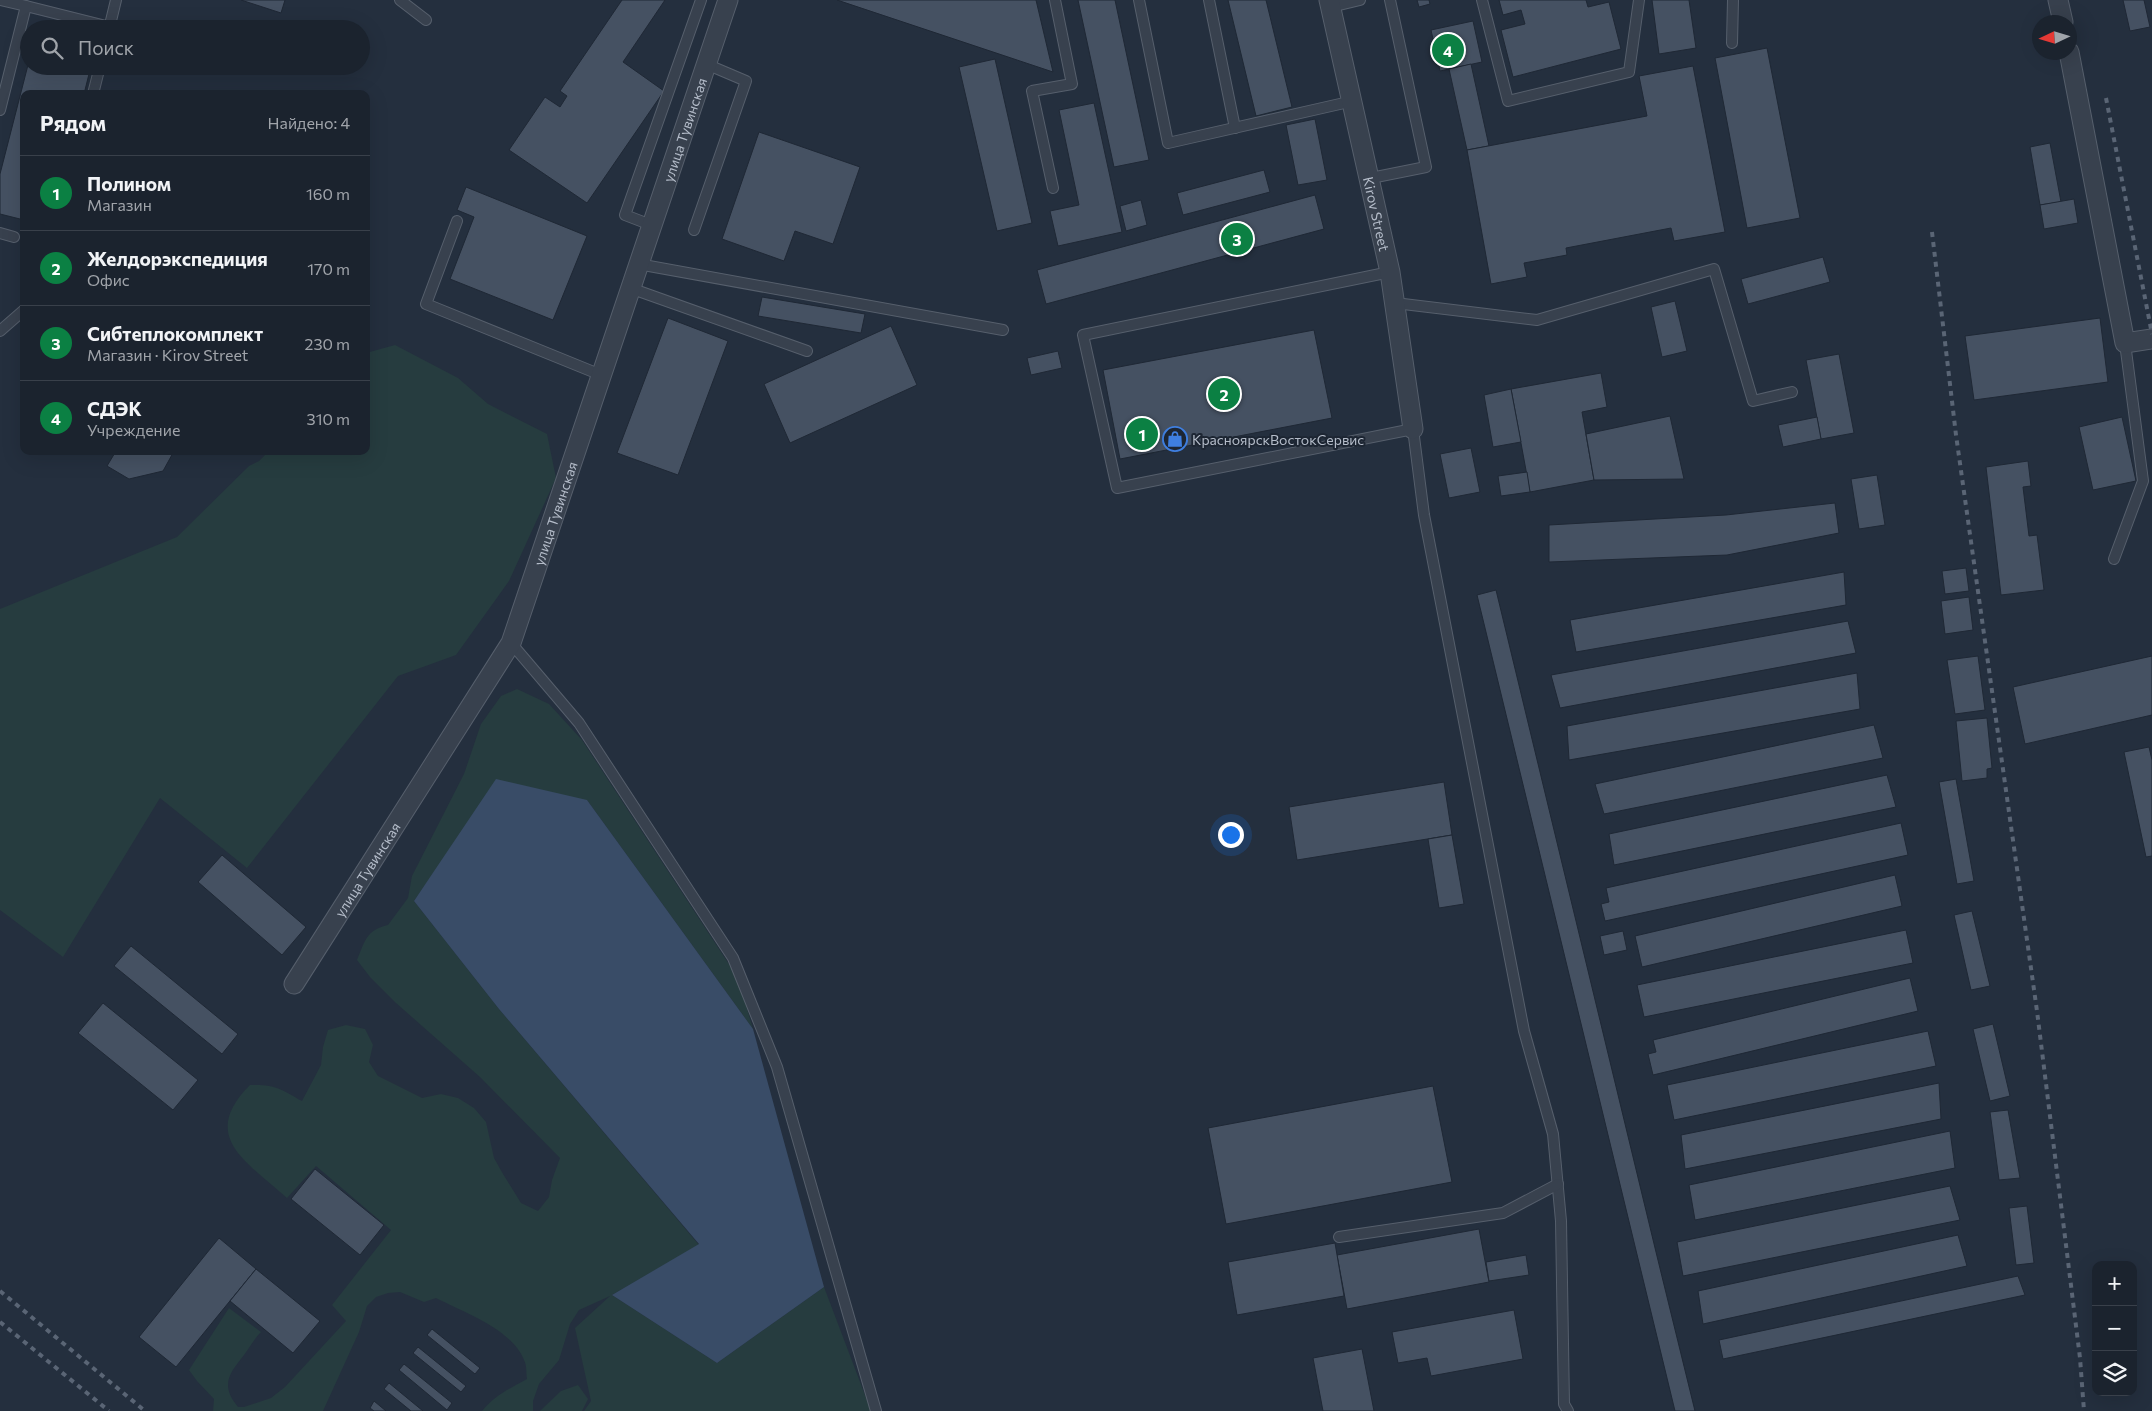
<!DOCTYPE html>
<html lang="ru">
<head>
<meta charset="utf-8">
<style>
	body { margin:0; font-family:Commissioner,sans-serif; background:#282f3a; color:#f1f3f6 }
	.controls { position:absolute; right:15px; bottom:15px; display:grid; overflow:hidden; border-radius:10px; box-shadow:0 5px 20px #0002 }
	.controls button { width:45px; height:45px; display:grid; place-items:center; padding:0; border:0; border-bottom:1px solid #39404a; background:#1b232e; color:#f1f3f6; font:25px sans-serif }
	.compass { position:absolute; left:2032px; top:15px; width:45px; height:45px; border-radius:50%; background:#1b232e; box-shadow:0 5px 20px #0002; rotate:266deg }
	.you { position:absolute; left:1230px; top:834px; width:18px; height:18px; margin:-12px; border:4px solid #fff; border-radius:50%; background:#1a73e8; box-shadow:0 0 0 8px #1a73e833 }
	.badge { display:grid; place-items:center; width:32px; height:32px; border-radius:50%; background:#0b8043; color:#fff; font-size:16px; font-weight:700 }
	.pin { position:absolute; translate:-50% -50%; border:2px solid #fff; box-shadow:0 1px 5px #0006 }
	.list { margin:0; padding:0; list-style:none }
	h2 { display:flex; justify-content:space-between; align-items:center; height:65px; margin:0; padding:0 20px; font-size:21px }
	h2 small { font-size:16px; font-weight:400; color:#a0a4aa }
	.list li { display:grid; grid-template-columns:32px 1fr auto; gap:15px; align-items:center; box-sizing:border-box; height:75px; padding:0 20px; border-top:1px solid #39404a }
	.list b { display:block; font-size:19px; white-space:nowrap }
	.list p { margin:0; font-size:16px; white-space:nowrap; color:#a0a4aa }
	.list em { font-size:16px; font-style:normal; color:#a0a4aa }
	.icon { flex:none; width:28px; height:28px; fill:none; stroke:currentColor; stroke-width:2; stroke-linecap:round; stroke-linejoin:round }
	.map { position:relative; flex:none; width:2152px; height:1411px; overflow:hidden }
	.search { position:absolute; background:#1b232e; box-shadow:0 5px 20px #0002; left:20px; top:20px; width:350px; height:55px; display:flex; align-items:center; gap:12px; box-sizing:border-box; padding:0 18px; border-radius:28px; color:#a0a4aa; font-size:19px }
	.panel { position:absolute; background:#1b232e; box-shadow:0 5px 20px #0002; left:20px; top:90px; width:350px; height:365px; border-radius:10px }
	.map>svg:first-child { display:block }
	.green { fill:#263c3f }
	.water { fill:#394c67 }
	.building { fill:#455162; stroke:#1f2835 }
	.lines { fill:none; stroke-linecap:round; stroke-linejoin:round }
	.lane-casing { stroke:#565f6c; stroke-width:12 }
	.street-casing { stroke:#565f6c; stroke-width:21 }
	.lane { stroke:#38414e; stroke-width:10 }
	.street { stroke:#38414e; stroke-width:19 }
	.rail { stroke:#5a6575; stroke-width:4; stroke-dasharray:5 5; stroke-linecap:butt }
	.labels { text-anchor:middle; dominant-baseline:central; stroke-width:4; stroke-linejoin:round; paint-order:stroke }
	.street-label { font-size:14px; fill:#b4bcc9; stroke:#1d2633 }
	.poi-label { font-size:14px; fill:#b4bcc9; stroke:#1d2633; text-anchor:start }
</style>
</head>
<body>
<div class="map">
<svg width="2152" height="1411" viewBox="0 0 2152 1411">
	<rect width="100%" height="100%" fill="#242f3e"/>
	<g class="green">
		<path d="M395,345L458,378L488,404L547,434L556,478L509,581L456,655L398,676L247,868L160,798L63,957L0,910V609L177,537L249,466L259,461L269,451H366V353Z"/>
		<path d="M517,689L549,704L582,740L738,978L753,1029L587,800L455,843L414,901L499,1009L699,1245L612,1295L717,1363L824,1287L871,1411H584L591,1401L575,1328L610,1296L579,1310L570,1324L559,1360L539,1384L533,1401V1411H482C494,1396 510,1388 527,1379C526,1373 527,1365 524,1360C512,1329 463,1312 436,1298L424,1302L400,1292L388,1293L376,1297L367,1306L359,1332L323,1411H213L214,1399L197,1381L189,1370L229,1308L261,1332C254,1339 250,1347 244,1355C229,1374 220,1385 238,1407H244L271,1398L285,1387L346,1321L332,1305L391,1230L316,1166L287,1198C248,1162 198,1137 250,1085C275,1084 281,1089 302,1101L321,1065L323,1047L328,1030L346,1025L365,1029L373,1045L369,1062L378,1076L422,1098L441,1094L458,1098L474,1108L486,1122L494,1158L503,1174L521,1203L538,1211L549,1197L552,1180L560,1158L480,1077L396,1003L370,977L357,960C365,941 366,930 388,925L408,898L412,876L464,774L481,724L501,696Z"/>
		<path d="M578,1385L588,1399L582,1411H540L561,1391Z"/>
	</g>
	<path class="water" d="M496,779L587,800L753,1029L824,1287L717,1363L612,1295L699,1244L499,1009L414,901Z"/>
	<g class="building">
		<path d="M241,0H285L281,13Z"/>
		<path d="M622,0H665L623,62L664,91L587,203L509,150L545,97L560,107L567,96L560,91Z"/>
		<path d="M837,0H1036L1053,72Z"/>
		<path d="M1078,0H1115L1149,160L1114,167Z"/>
		<path d="M1228,0H1266L1292,107L1256,116Z"/>
		<path d="M1417,0H1429L1430,4L1419,7Z"/>
		<path d="M1499,0H1586L1588,7L1609,2L1621,49L1513,77L1501,30L1525,24L1521,10L1503,15Z"/>
		<path d="M1652,0H1689L1696,48L1659,54Z"/>
		<path d="M2123,0H2144L2150,27L2130,31Z"/>
		<path d="M1473,21L1482,62L1440,71L1431,30Z"/>
		<path d="M1767,48L1800,218L1747,228L1715,58Z"/>
		<path d="M995,59L1032,223L997,231L959,67Z"/>
		<path d="M29,61V66H91L84,94H24V220L0,214V174Z"/>
		<path d="M1471,64L1489,146L1467,150L1449,69Z"/>
		<path d="M1693,66L1725,232L1674,241L1671,228L1566,248L1567,255L1524,263L1527,277L1491,284L1467,150L1647,116L1639,76Z"/>
		<path d="M1094,103L1122,232L1058,246L1050,211L1079,205L1059,110Z"/>
		<path d="M1315,119L1327,180L1298,185L1286,125Z"/>
		<path d="M759,132L860,167L833,244L795,231L784,261L722,239Z"/>
		<path d="M2050,143L2061,202L2040,205L2030,147Z"/>
		<path d="M1264,170L1270,192L1183,215L1177,193Z"/>
		<path d="M466,187L587,236L553,320L450,279L474,217L457,210Z"/>
		<path d="M1315,195L1324,229L1046,304L1037,270Z"/>
		<path d="M2074,199L2078,223L2044,229L2040,205Z"/>
		<path d="M1141,200L1147,225L1126,231L1120,206Z"/>
		<path d="M1823,257L1830,282L1748,304L1741,279Z"/>
		<path d="M762,297L865,314L861,333L758,316Z"/>
		<path d="M1675,301L1687,351L1662,357L1651,307Z"/>
		<path d="M668,318L728,341L678,475L617,453Z"/>
		<path d="M2100,318L2108,382L1974,400L1965,336Z"/>
		<path d="M891,326L917,385L790,443L764,384Z"/>
		<path d="M1314,330L1332,418L1120,459L1103,370Z"/>
		<path d="M1058,351L1062,368L1031,375L1027,358Z"/>
		<path d="M1839,354L1854,433L1821,439L1806,360Z"/>
		<path d="M1601,373L1607,407L1582,412L1594,480L1530,492L1511,389Z"/>
		<path d="M1511,389L1521,442L1493,447L1484,395Z"/>
		<path d="M1670,416L1684,479L1594,480L1586,434Z"/>
		<path d="M1817,417L1821,439L1783,447L1778,425Z"/>
		<path d="M2122,417L2136,481L2093,490L2079,427Z"/>
		<path d="M1471,448L1480,492L1449,498L1440,454Z"/>
		<path d="M116,451H170L173,453L163,471L129,479L107,466Z"/>
		<path d="M2028,461L2031,486L2023,487L2029,536L2037,535L2044,590L2001,595L1986,467Z"/>
		<path d="M1527,472L1530,492L1501,496L1498,476Z"/>
		<path d="M1877,475L1885,525L1859,529L1851,479Z"/>
		<path d="M1835,503L1839,533L1727,555L1549,562V525L1726,515Z"/>
		<path d="M1966,568L1969,591L1945,594L1942,571Z"/>
		<path d="M1844,572L1846,605L1576,652L1570,620Z"/>
		<path d="M1496,590L1656,1252L1695,1411H1675L1477,595Z"/>
		<path d="M1969,597L1973,630L1945,634L1941,601Z"/>
		<path d="M1848,621L1856,653L1560,708L1551,675Z"/>
		<path d="M1978,656L1985,710L1955,714L1947,660Z"/>
		<path d="M2152,656V715L2025,744L2013,687Z"/>
		<path d="M1857,673L1860,709L1569,760L1567,726Z"/>
		<path d="M1987,718L1992,768L1987,769V778L1962,781L1956,721Z"/>
		<path d="M1874,725L1883,758L1604,814L1595,784Z"/>
		<path d="M2149,747L2152,760V856L2146,857L2124,752Z"/>
		<path d="M1887,775L1896,807L1614,865L1609,834Z"/>
		<path d="M1956,779L1974,881L1957,884L1939,782Z"/>
		<path d="M1444,782L1452,835L1297,860L1289,807Z"/>
		<path d="M1901,823L1908,855L1605,921L1601,904L1609,902L1606,888Z"/>
		<path d="M1452,835L1464,904L1439,908L1428,839Z"/>
		<path d="M222,855L306,927L282,955L198,882Z"/>
		<path d="M1895,875L1902,906L1642,967L1635,936Z"/>
		<path d="M1972,911L1990,986L1971,990L1954,915Z"/>
		<path d="M1906,930L1913,963L1644,1017L1637,985Z"/>
		<path d="M1623,931L1627,950L1604,955L1600,936Z"/>
		<path d="M131,946L238,1034L222,1054L114,966Z"/>
		<path d="M1910,978L1918,1011L1653,1075L1648,1054L1656,1052L1653,1040Z"/>
		<path d="M103,1003L198,1080L173,1110L78,1033Z"/>
		<path d="M1993,1024L2010,1096L1990,1101L1973,1029Z"/>
		<path d="M1928,1031L1936,1066L1674,1120L1667,1085Z"/>
		<path d="M1939,1083L1941,1119L1685,1169L1681,1135Z"/>
		<path d="M1433,1086L1452,1182L1226,1224L1208,1128Z"/>
		<path d="M2008,1110L2020,1178L1999,1180L1990,1112Z"/>
		<path d="M1950,1131L1955,1168L1695,1220L1689,1185Z"/>
		<path d="M315,1169L384,1225L360,1255L291,1199Z"/>
		<path d="M1950,1186L1960,1220L1683,1276L1677,1242Z"/>
		<path d="M2027,1206L2034,1263L2016,1265L2009,1208Z"/>
		<path d="M1479,1229L1489,1282L1347,1309L1337,1255Z"/>
		<path d="M1958,1235L1967,1266L1703,1324L1698,1291Z"/>
		<path d="M219,1238L256,1269L176,1367L139,1337Z"/>
		<path d="M1335,1243L1344,1296L1237,1315L1228,1262Z"/>
		<path d="M1526,1255L1529,1275L1489,1281L1486,1262Z"/>
		<path d="M256,1269L320,1321L293,1353L230,1301Z"/>
		<path d="M2018,1276L2025,1295L1723,1359L1719,1340Z"/>
		<path d="M1514,1310L1523,1359L1431,1376L1427,1358L1398,1363L1392,1332Z"/>
		<path d="M432,1329L480,1368L475,1374L427,1335Z"/>
		<path d="M418,1347L466,1386L461,1392L413,1353Z"/>
		<path d="M1362,1349L1374,1411H1323L1313,1358Z"/>
		<path d="M404,1364L452,1403L447,1410L399,1370Z"/>
		<path d="M389,1383L423,1411H411L384,1389Z"/>
		<path d="M374,1401L386,1411H374L370,1408Z"/>
	</g>
	<g class="lines">
		<defs>
			<g id="lane">
				<path d="M400,0L426,20"/>
				<path d="M1139,0L1168,143L1353,101"/>
				<path d="M1209,0L1235,128"/>
				<path d="M1482,0L1508,101L1629,72L1639,0"/>
				<path d="M26,6L110,27"/>
				<path d="M1331,7L1360,0"/>
				<path d="M109,29L116,0"/>
				<path d="M1732,43L1733,0"/>
				<path d="M93,94L100,66"/>
				<path d="M0,110L26,6L1,0"/>
				<path d="M1371,178L1426,167L1390,0"/>
				<path d="M1053,188L1032,91L1072,84L1055,0"/>
				<path d="M457,221L426,304L601,375"/>
				<path d="M651,225L625,215L701,0"/>
				<path d="M694,230L746,81L706,64"/>
				<path d="M0,233L14,237"/>
				<path d="M638,264L1003,330"/>
				<path d="M1390,272L1083,335L1117,488L1413,429L1424,515L1524,1031L1553,1134L1561,1221L1564,1404L1568,1411"/>
				<path d="M630,288L807,351"/>
				<path d="M1395,303L1537,320L1714,269L1753,401L1792,392"/>
				<path d="M0,331L24,310"/>
				<path d="M2114,559L2143,481L2125,343"/>
				<path d="M511,643L579,723L733,958L777,1067L876,1411"/>
				<path d="M1339,1237L1503,1213L1558,1184"/>
			</g>
			<g id="street">
				<path id="s1" d="M1329,0L1390,272L1413,429"/>
				<path d="M2058,0L2063,22"/>
				<path d="M2069,52L2125,343L2152,339"/>
				<path id="s2" d="M294,984L511,643L728,0"/>
			</g>
		</defs>
		<use href="#lane" class="lane-casing"/>
		<use href="#street" class="street-casing"/>
		<use href="#lane" class="lane"/>
		<use href="#street" class="street"/>
		<g class="rail">
			<path d="M2106,98L2152,334"/>
			<path d="M1932,232L1956,435L2037,1011L2080,1358L2084,1411"/>
			<path d="M0,1291L145,1411"/>
			<path d="M0,1322L109,1411"/>
		</g>
	</g>
	<defs>
		<symbol id="shop-ring" viewBox="-11 -11 22 22"><circle r="9.5" fill="#1d2633" stroke="#3f7fe0" stroke-width="1.5"/><path d="M-5-2.5h2.3a2.7 3.5 0 0 1 5.4 0H5L5.5 6h-11ZM-1.5-2.5h3a1.5 2.3 0 0 0-3 0Z" fill="#3f7fe0"/></symbol>
	</defs>
	<g fill-rule="evenodd">
		<use href="#shop-ring" x="1161" y="425" width="28" height="28"/>
	</g>
	<g class="labels">
		<g class="street-label">
			<text stroke="none"><textPath href="#s2" startOffset="946">улица Тувинская</textPath></text>
			<text stroke="none"><textPath href="#s1" startOffset="219">Kirov Street</textPath></text>
			<text stroke="none"><textPath href="#s2" startOffset="541">улица Тувинская</textPath></text>
			<text stroke="none"><textPath href="#s2" startOffset="136">улица Тувинская</textPath></text>
		</g>
		<g class="poi-label">
			<text x="1192" y="439">КрасноярскВостокСервис</text>
		</g>
	</g>
</svg>
<div class="controls">
<button>+</button>
<button>−</button>
<button><svg class="icon" aria-label="layers" viewBox="0 0 24 24"><path d="M12 4l9 5-9 5-9-5zM3 14l9 5 9-5"/></svg></button>
</div>
<svg class="compass" viewBox="-18 -18 36 36"><path d="M0-13l5 13h-10z" fill="#e53935"/><path d="M0 13l5-13h-10z" fill="#a0a4aa"/></svg>
<div class="you"></div>
<div class="pin badge" style="left:1142px;top:434px">1</div>
<div class="pin badge" style="left:1224px;top:394px">2</div>
<div class="pin badge" style="left:1237px;top:239px">3</div>
<div class="pin badge" style="left:1448px;top:50px">4</div>
<div class="search"><svg class="icon" aria-label="search" viewBox="0 0 24 24"><circle cx="10" cy="10" r="6"/><path d="M15 15l6 6"/></svg>Поиск</div>
<section class="panel">
<h2>Рядом<small>Найдено: 4</small></h2>
<ul class="list">
<li><span class="badge">1</span><div><b>Полином</b><p>Магазин</p></div><em>160 m</em></li>
<li><span class="badge">2</span><div><b>Желдорэкспедиция</b><p>Офис</p></div><em>170 m</em></li>
<li><span class="badge">3</span><div><b>Сибтеплокомплект</b><p>Магазин · Kirov Street</p></div><em>230 m</em></li>
<li><span class="badge">4</span><div><b>СДЭК</b><p>Учреждение</p></div><em>310 m</em></li>
</ul>
</section>
</div>
</body>
</html>
